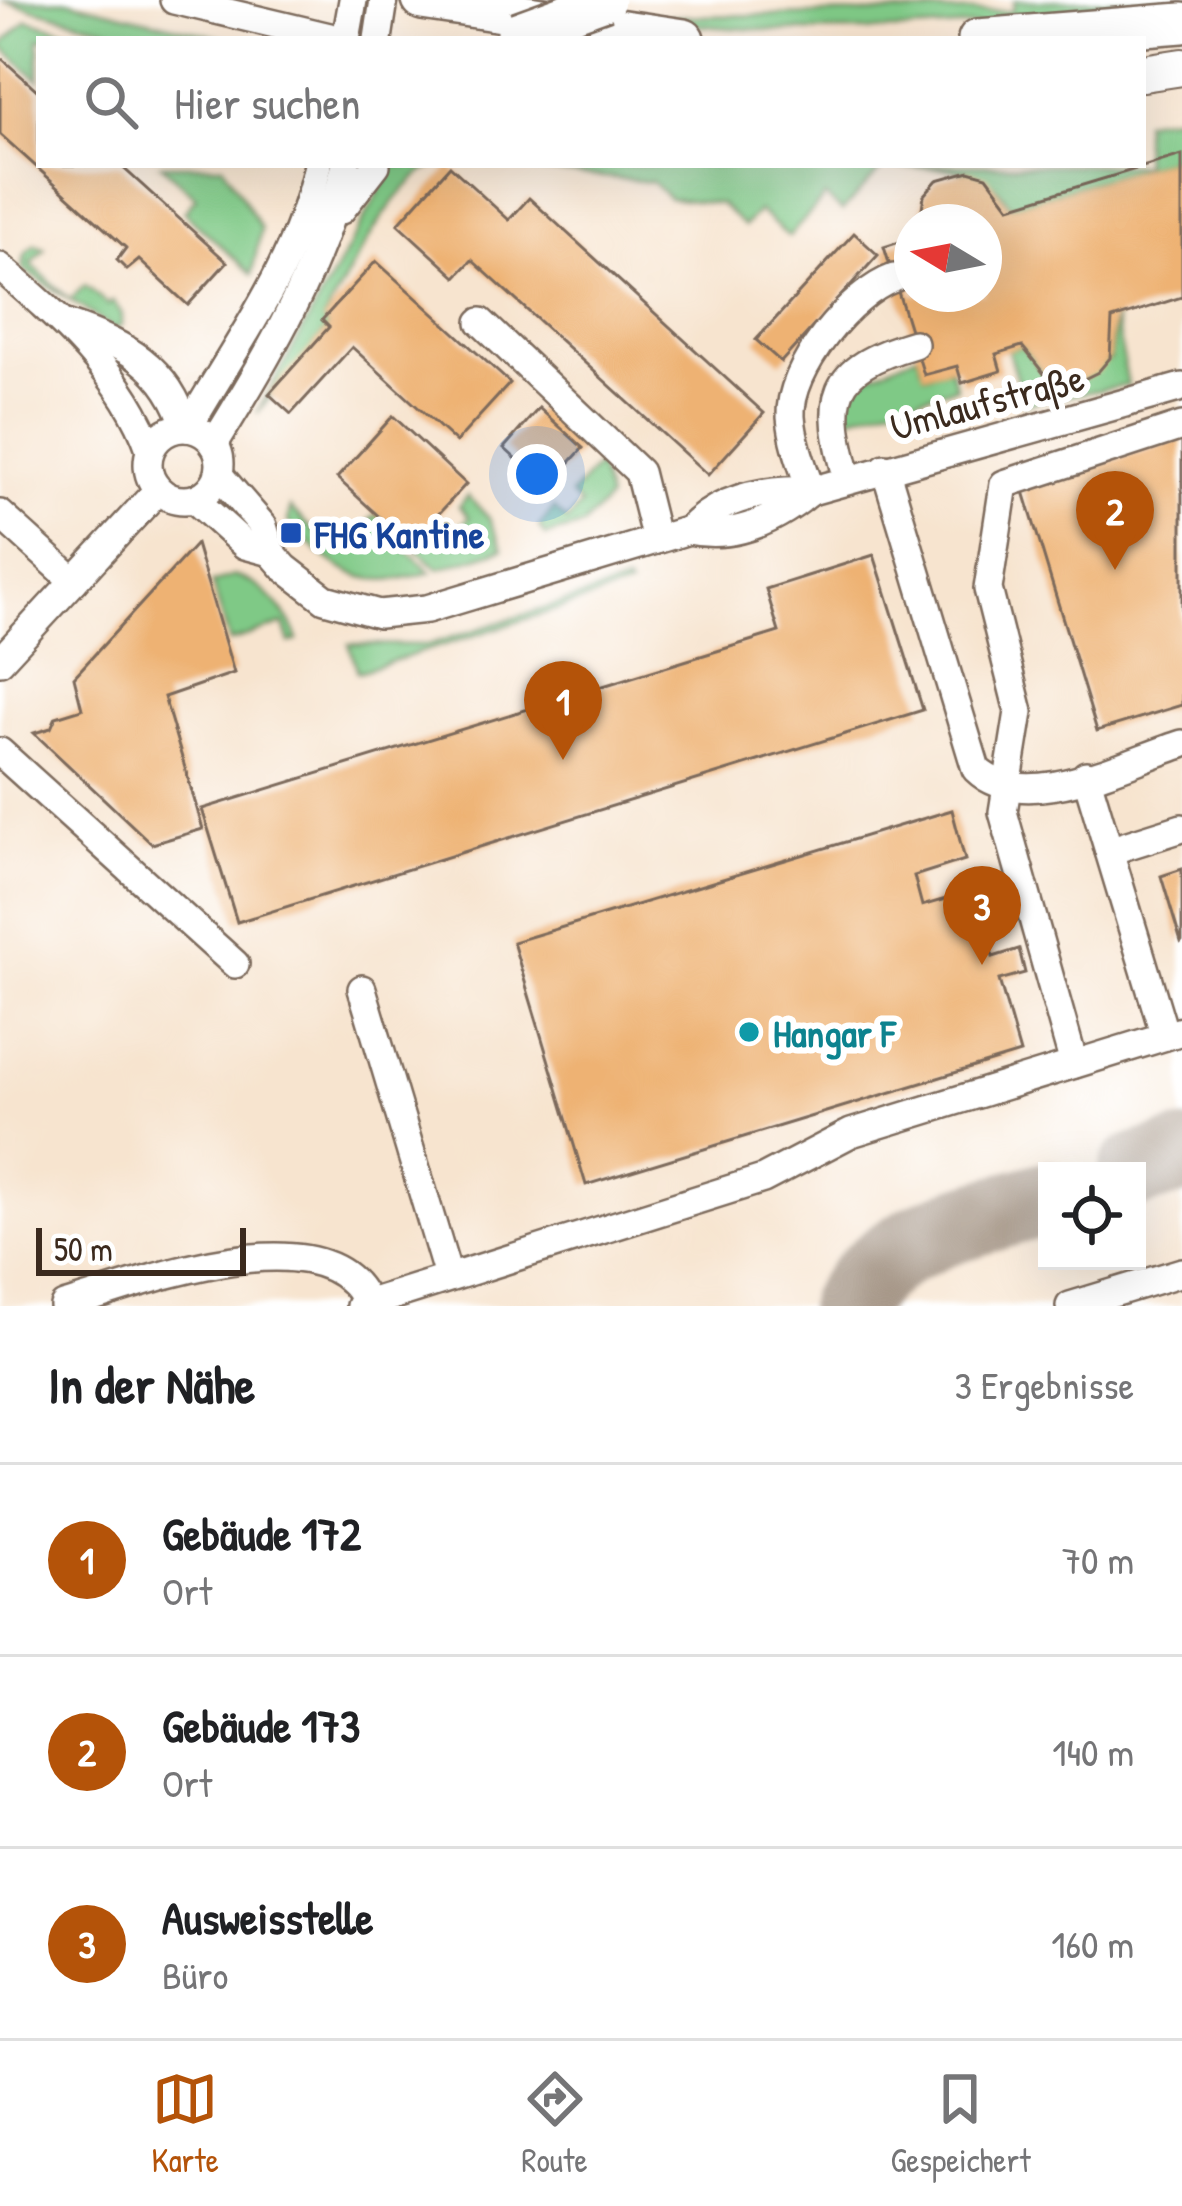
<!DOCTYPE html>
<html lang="de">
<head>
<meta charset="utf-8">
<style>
	body { margin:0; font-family:"Patrick Hand",sans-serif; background:#f2f2f2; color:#202124 }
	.controls { position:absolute; right:36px; bottom:36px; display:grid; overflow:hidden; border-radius:0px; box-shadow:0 12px 48px #0002 }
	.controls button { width:108px; height:108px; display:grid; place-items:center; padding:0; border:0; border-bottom:3px solid #e0e0e0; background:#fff; color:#202124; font:60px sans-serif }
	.compass { position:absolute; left:894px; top:204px; width:108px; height:108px; border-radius:50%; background:#fff; box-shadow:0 12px 48px #0002; rotate:280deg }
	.scale { position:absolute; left:36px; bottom:30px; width:210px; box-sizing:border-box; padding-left:12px; border:6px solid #3b2a1e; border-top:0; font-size:33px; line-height:42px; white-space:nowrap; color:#3b2a1e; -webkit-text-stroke:9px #fff; paint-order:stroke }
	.you { position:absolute; left:537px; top:474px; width:42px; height:42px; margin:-30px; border:9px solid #fff; border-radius:50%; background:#1a73e8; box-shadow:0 0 0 18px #1a73e833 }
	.badge { display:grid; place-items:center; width:78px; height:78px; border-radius:50%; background:#b45309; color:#fff; font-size:39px; font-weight:700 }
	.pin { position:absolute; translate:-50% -99px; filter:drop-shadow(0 3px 6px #0008) }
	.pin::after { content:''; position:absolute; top:63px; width:42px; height:36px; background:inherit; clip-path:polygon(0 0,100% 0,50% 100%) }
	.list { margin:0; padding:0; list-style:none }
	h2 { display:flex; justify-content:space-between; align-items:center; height:156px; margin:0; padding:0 48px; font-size:51px }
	h2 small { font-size:39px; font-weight:400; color:#757577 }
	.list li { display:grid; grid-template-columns:78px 1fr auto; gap:36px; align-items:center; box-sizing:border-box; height:192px; padding:0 48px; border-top:3px solid #e0e0e0 }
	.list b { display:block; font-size:45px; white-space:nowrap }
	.list p { margin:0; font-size:39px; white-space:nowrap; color:#757577 }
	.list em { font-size:39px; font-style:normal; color:#757577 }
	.icon { flex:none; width:66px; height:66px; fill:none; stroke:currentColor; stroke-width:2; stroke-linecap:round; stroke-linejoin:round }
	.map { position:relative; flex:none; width:1182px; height:1306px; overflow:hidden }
	.search { position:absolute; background:#fff; box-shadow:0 12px 48px #0002; left:36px; right:36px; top:36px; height:132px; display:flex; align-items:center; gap:30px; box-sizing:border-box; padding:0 42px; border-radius:0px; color:#757577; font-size:45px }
	.sheet { height:732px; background:#fff }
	nav { display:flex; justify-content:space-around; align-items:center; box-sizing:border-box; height:168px; border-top:3px solid #e0e0e0; background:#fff; font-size:33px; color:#757577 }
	nav a { display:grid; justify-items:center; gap:6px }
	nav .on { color:#b45309 }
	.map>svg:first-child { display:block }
	.green { fill:#7fc986; stroke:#5d7a52; stroke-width:3 }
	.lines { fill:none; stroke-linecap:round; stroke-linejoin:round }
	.taxiway { stroke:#998776; stroke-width:75 }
	.building { fill:#eeb273 }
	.minor-casing { stroke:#7d6b5c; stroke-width:32 }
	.major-casing { stroke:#7d6b5c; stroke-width:40 }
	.highway-casing { stroke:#7d6b5c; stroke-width:44 }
	.minor { stroke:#fff; stroke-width:27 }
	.major { stroke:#fff; stroke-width:36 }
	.highway { stroke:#fff; stroke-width:39 }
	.highway-bridge-casing { stroke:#7d6b5c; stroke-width:44; stroke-linecap:butt }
	.highway-bridge { stroke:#fff; stroke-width:39 }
	.transit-dot { fill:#1a4fb4; stroke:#fff; stroke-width:4.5 }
	.culture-dot { fill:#0f9aa8; stroke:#fff; stroke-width:4.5 }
	.labels { text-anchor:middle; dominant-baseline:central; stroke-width:12; stroke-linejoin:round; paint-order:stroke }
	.street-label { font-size:39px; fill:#3b2a1e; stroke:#fff }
	.transit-label { font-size:39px; font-weight:bold; fill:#164399; stroke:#fff; text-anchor:start }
	.culture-label { font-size:39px; font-weight:bold; fill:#0d838f; stroke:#fff; text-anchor:start }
</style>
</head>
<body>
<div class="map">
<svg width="1182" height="1306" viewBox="0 0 1182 1306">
	<rect width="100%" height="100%" fill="#fff"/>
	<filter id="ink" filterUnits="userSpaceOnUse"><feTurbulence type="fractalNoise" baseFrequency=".00833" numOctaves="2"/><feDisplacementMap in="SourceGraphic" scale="24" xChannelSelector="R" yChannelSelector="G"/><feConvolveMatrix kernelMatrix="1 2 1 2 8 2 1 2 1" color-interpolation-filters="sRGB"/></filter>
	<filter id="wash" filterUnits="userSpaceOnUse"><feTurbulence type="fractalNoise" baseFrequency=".004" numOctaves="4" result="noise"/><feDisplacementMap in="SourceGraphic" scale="48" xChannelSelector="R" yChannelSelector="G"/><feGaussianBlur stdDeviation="2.7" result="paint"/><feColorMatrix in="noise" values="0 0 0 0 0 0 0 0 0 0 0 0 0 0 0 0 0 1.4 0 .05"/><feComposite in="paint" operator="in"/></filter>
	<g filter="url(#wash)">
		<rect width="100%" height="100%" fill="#f7e4cf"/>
		<g class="green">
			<path d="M1,0H66L226,39H147Z"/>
			<path d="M1182,0V8C1001,24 816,47 635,17L1013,11L1014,1Z"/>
			<path d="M27,20L97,39H39V80L1,46Z"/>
			<path d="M1182,115V155L1010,207C987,158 930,170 883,167L842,211L825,196L789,237L759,211L744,226L720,204L669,198L652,182L488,165H1143V120Z"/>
			<path d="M161,165H223L261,229L252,274L184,212L196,197Z"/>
			<path d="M394,165H436C389,186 349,276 323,320L329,327L257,413Z"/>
			<path d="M35,244L45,249L31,264L70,300L85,285L108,305L113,301L122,314V325L114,329L23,269L25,255Z"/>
			<path d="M1115,318L1128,385L1024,404L1008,350L1022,346L1045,375L1082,380L1110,359Z"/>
			<path d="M917,354L925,375L950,368L956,387L841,419L851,384Z"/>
			<path d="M598,465L608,499L583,526L545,536L539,527L554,509L567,521L581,505L571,495Z"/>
			<path d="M468,496L489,518L503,549L439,569L417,550L447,519L458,529L469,517L459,506Z"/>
			<path d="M290,508L323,540L336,528L350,541L376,514L387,524L383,529L431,572C360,592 337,572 288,522Z"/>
			<path d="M234,576C261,581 291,615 298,640L290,643L284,624L230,642L212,583Z"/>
			<path d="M626,583L629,587L358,672L349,644L427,645Z"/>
		</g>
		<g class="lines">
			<g class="taxiway">
				<path d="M1136,1171L1182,1157"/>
				<path d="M845,1306C890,1233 970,1222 1047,1198"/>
			</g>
		</g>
		<g id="blocks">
			<g class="building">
				<path d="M0,57L39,92V165H120L227,262L188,305L139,260L127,270L117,260L126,248L0,134Z"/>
				<path d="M1182,155V297L1112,319L1110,358L1098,372L1082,380L1045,375L1022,346L996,354L1001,371L962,383L957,366L924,375L884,247L912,238V294H984V222H920L924,195L937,180L969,171L987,176L1010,207Z"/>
				<path d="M450,166L509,220L529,198L764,413L708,475L472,260L456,277L398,224Z"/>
				<path d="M854,233L878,255L781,362L756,340Z"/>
				<path d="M376,261L510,383L456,442L352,347L291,414L269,394L329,327L322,320Z"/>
				<path d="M539,408L583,448L547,487L504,448Z"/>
				<path d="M393,416L466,484L410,545L337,478Z"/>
				<path d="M1182,439V705L1097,731L1023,488Z"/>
				<path d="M196,544L234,673L164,697L203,829L152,844L34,733L51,728L56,717L82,709L74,677Z"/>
				<path d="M874,555L923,710L237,922L202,809L779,632L766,589Z"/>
				<path d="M952,810L965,860L914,876L922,906L973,891L993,957L1019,949L1025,973L999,980L1020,1053L586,1185L513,942Z"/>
				<path d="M1182,869V941L1181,942L1161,876Z"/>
			</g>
		</g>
	</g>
	<g filter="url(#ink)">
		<use href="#blocks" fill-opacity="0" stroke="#7d6b5c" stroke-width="3"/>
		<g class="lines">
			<defs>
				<g id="minor">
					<path d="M174,0L338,39"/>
					<path d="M346,39L353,0"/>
					<path d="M378,39L384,0"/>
					<path d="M341,210L376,165"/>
					<path d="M0,267C58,317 125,375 150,449"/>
					<path d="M481,322L639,472L656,540"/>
					<path d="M66,324C124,343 168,366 186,428"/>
					<circle cx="184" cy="464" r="36"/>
					<path d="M188,428C238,341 296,266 318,165"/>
					<path d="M214,444C270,354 320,268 346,165"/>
					<path d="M885,468L976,769C1024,816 1125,762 1182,744"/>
					<path d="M219,475L263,526L271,552L285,568L325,599L379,614L427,609L689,530C735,540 776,520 811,491"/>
					<path d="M848,479C825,398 828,369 914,344"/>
					<path d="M811,491C803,467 793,442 791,417C788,369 851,293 894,278"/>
					<path d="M194,499L245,545L271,552"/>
					<path d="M0,514L74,581"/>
					<path d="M689,530C720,497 766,489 811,491L1182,387"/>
					<path d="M0,661L158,490"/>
					<path d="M0,752L235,964"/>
					<path d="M1086,775L1165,1036"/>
					<path d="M1109,851L1182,828"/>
					<path d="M362,989L448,1276"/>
					<path d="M1074,1064L1003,812L1019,712L988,589L1004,484L1182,426"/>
					<path d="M64,1306C133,1286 326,1208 367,1303"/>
					<path d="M360,1306L763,1179L851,1133L1182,1031"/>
					<path d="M1070,1306L1182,1272"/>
				</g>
				<path id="major" d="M1143,73L1182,67"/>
				<g id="highway">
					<path d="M422,0L684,39"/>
					<path d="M978,39L1182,23"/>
				</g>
			</defs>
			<use href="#minor" class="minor-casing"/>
			<use href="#major" class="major-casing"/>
			<use href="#highway" class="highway-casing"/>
			<use href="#minor" class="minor"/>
			<use href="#major" class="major"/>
			<use href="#highway" class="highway"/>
			<defs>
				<path id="highway-bridge" d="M517,32L605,0"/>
			</defs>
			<use href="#highway-bridge" class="highway-bridge-casing"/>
			<use href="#highway-bridge" class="highway-bridge"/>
		</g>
	</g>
	<rect class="transit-dot" x="279" y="521" width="24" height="24" rx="6"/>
	<circle class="culture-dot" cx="749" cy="1032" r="12"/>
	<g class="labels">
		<g class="street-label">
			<text transform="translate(987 401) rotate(-15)">Umlaufstraße</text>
		</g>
		<g class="transit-label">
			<text x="315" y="533">FHG Kantine</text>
		</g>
		<g class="culture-label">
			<text x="773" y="1032">Hangar F</text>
		</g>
	</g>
</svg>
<div class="controls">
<button><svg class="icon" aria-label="locate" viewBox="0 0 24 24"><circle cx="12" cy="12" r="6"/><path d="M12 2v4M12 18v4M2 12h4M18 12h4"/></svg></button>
</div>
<svg class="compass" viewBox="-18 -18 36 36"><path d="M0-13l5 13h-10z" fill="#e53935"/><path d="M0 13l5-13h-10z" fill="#757577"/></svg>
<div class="scale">50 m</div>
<div class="you"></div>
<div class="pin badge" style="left:563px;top:760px">1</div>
<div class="pin badge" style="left:1115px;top:570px">2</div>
<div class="pin badge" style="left:982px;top:965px">3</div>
<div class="search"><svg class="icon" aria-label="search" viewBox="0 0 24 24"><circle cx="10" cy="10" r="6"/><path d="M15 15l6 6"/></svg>Hier suchen</div>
</div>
<section class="sheet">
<h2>In der Nähe<small>3 Ergebnisse</small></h2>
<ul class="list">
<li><span class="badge">1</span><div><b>Gebäude 172</b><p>Ort</p></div><em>70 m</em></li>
<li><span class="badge">2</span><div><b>Gebäude 173</b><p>Ort</p></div><em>140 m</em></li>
<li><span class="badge">3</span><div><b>Ausweisstelle</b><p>Büro</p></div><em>160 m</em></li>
</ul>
</section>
<nav>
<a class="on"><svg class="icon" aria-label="map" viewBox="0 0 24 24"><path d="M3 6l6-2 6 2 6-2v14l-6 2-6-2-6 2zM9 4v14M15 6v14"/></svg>Karte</a>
<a><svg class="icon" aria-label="directions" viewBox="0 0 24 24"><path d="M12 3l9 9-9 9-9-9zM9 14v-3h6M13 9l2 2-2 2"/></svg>Route</a>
<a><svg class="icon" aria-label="saved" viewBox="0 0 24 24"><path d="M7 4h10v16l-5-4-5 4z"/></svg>Gespeichert</a>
</nav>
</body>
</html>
